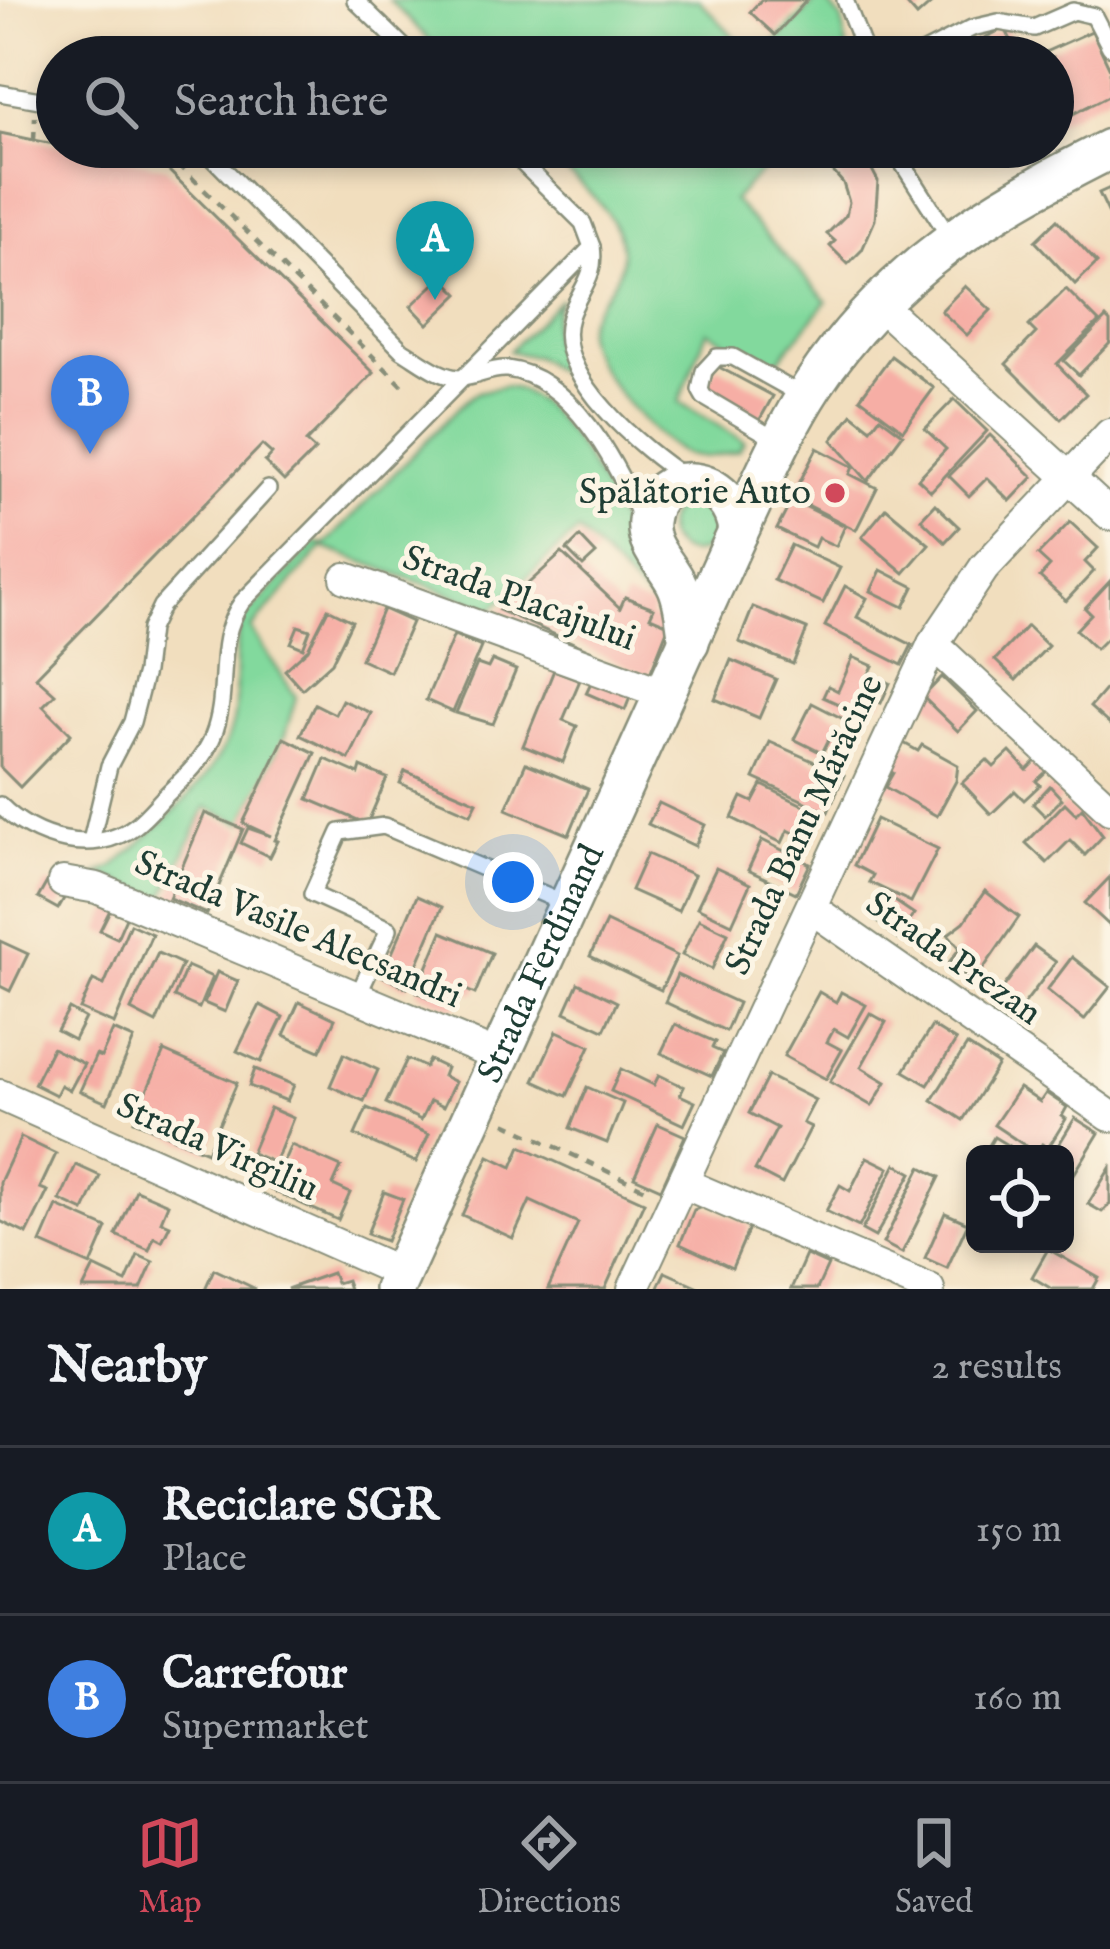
<!DOCTYPE html>
<html lang="en">
<head>
<meta charset="utf-8">
<style>
	body { margin:0; font-family:"IM FELL English",serif; background:#20242c; color:#f1f3f6 }
	.controls { position:absolute; right:36px; bottom:36px; display:grid; overflow:hidden; border-radius:18px; box-shadow:0 6px 18px #0003 }
	.controls button { width:108px; height:108px; display:grid; place-items:center; padding:0; border:0; border-bottom:3px solid #363941; background:#171b24; color:#f1f3f6; font:60px sans-serif }
	.you { position:absolute; left:513px; top:882px; width:42px; height:42px; margin:-30px; border:9px solid #fff; border-radius:50%; background:#1a73e8; box-shadow:0 0 0 18px #1a73e833 }
	.badge { display:grid; place-items:center; width:78px; height:78px; border-radius:50%; background:#d1495b; color:#fff; font-size:39px; font-weight:700 }
	.pin { position:absolute; translate:-50% -99px; filter:drop-shadow(0 3px 6px #0008) }
	.pin::after { content:''; position:absolute; top:63px; width:42px; height:36px; background:inherit; clip-path:polygon(0 0,100% 0,50% 100%) }
	.list { margin:0; padding:0; list-style:none }
	h2 { display:flex; justify-content:space-between; align-items:center; height:156px; margin:0; padding:0 48px; font-size:51px }
	h2 small { font-size:39px; font-weight:400; color:#9ea1a6 }
	.list li { display:grid; grid-template-columns:78px 1fr auto; gap:36px; align-items:center; box-sizing:border-box; height:168px; padding:0 48px; border-top:3px solid #363941 }
	.list b { display:block; font-size:45px; white-space:nowrap }
	.list p { margin:0; font-size:39px; white-space:nowrap; color:#9ea1a6 }
	.list em { font-size:39px; font-style:normal; color:#9ea1a6 }
	.icon { flex:none; width:66px; height:66px; fill:none; stroke:currentColor; stroke-width:2; stroke-linecap:round; stroke-linejoin:round }
	.map { position:relative; flex:none; width:1110px; height:1289px; overflow:hidden }
	.search { position:absolute; background:#171b24; box-shadow:0 6px 18px #0003; left:36px; right:36px; top:36px; height:132px; display:flex; align-items:center; gap:30px; box-sizing:border-box; padding:0 42px; border-radius:66px; color:#9ea1a6; font-size:45px }
	.sheet { height:492px; background:#171b24 }
	nav { display:flex; justify-content:space-around; align-items:center; box-sizing:border-box; height:168px; border-top:3px solid #363941; background:#171b24; font-size:33px; color:#9ea1a6 }
	nav a { display:grid; justify-items:center; gap:6px }
	nav .on { color:#d1495b }
	.map>svg:first-child { display:block }
	.green { fill:#82d99d; stroke:#508b68; stroke-width:3 }
	.building { fill:#f6aea5 }
	.lines { fill:none; stroke-linecap:round; stroke-linejoin:round }
	.service-casing { stroke:#888e79; stroke-width:20 }
	.minor-casing { stroke:#888e79; stroke-width:34 }
	.tertiary-casing { stroke:#888e79; stroke-width:44 }
	.path { stroke:#888e79; stroke-width:4.5; stroke-dasharray:9 9; stroke-linecap:butt }
	.service { stroke:#fff; stroke-width:15 }
	.minor { stroke:#fff; stroke-width:30 }
	.tertiary { stroke:#fff; stroke-width:39 }
	.poi-dot { fill:#d1495b; stroke:#fcf5e5; stroke-width:4.5 }
	.labels { text-anchor:middle; dominant-baseline:central; stroke-width:10; stroke-linejoin:round; paint-order:stroke }
	.poi-label { font-size:36px; fill:#1f3d34; stroke:#fcf5e5; text-anchor:end }
	.street-label { font-size:36px; fill:#1f3d34; stroke:#fcf5e5 }
</style>
</head>
<body>
<div class="map">
<svg width="1110" height="1289" viewBox="0 0 1110 1289">
	<rect width="100%" height="100%" fill="#fcf5e5"/>
	<filter id="ink" filterUnits="userSpaceOnUse"><feTurbulence type="fractalNoise" baseFrequency=".00833" numOctaves="2"/><feDisplacementMap in="SourceGraphic" scale="24" xChannelSelector="R" yChannelSelector="G"/><feConvolveMatrix kernelMatrix="1 2 1 2 8 2 1 2 1" color-interpolation-filters="sRGB"/></filter>
	<filter id="wash" filterUnits="userSpaceOnUse"><feTurbulence type="fractalNoise" baseFrequency=".004" numOctaves="4" result="noise"/><feDisplacementMap in="SourceGraphic" scale="48" xChannelSelector="R" yChannelSelector="G"/><feGaussianBlur stdDeviation="2.7" result="paint"/><feColorMatrix in="noise" values="0 0 0 0 0 0 0 0 0 0 0 0 0 0 0 0 0 1.4 0 .05"/><feComposite in="paint" operator="in"/></filter>
	<g filter="url(#wash)">
		<rect width="100%" height="100%" fill="#f1debe"/>
		<g class="green">
			<path d="M389,0H699L754,57H447Z"/>
			<path d="M817,0H825L842,20L848,57H760Z"/>
			<path d="M539,147H786L733,200L827,301L772,368L707,331L679,402L744,441L739,450C724,455 700,460 685,454C656,441 589,366 586,335C584,303 629,287 621,244C614,205 567,174 539,147Z"/>
			<path d="M561,299C546,328 552,351 566,378L537,357L509,351Z"/>
			<path d="M505,386C566,395 612,508 637,557C646,573 657,588 668,603L663,606L651,603L578,531L492,609L323,547L251,629L296,697L284,738L243,823L206,807L162,900L98,873L114,867C156,828 219,779 233,722C240,690 230,650 244,619L316,542L324,546L465,401L478,392Z"/>
			<circle cx="692" cy="528" r="25"/>
		</g>
		<g id="blocks">
			<g class="building">
				<path d="M761,0H807L775,35L750,12Z"/>
				<path d="M903,0H935L917,16Z"/>
				<path d="M1005,28L1019,57H945Z"/>
				<path d="M1092,31L1110,69V95L1053,124V57H1034Z"/>
				<path d="M0,133L165,167L374,373L306,442L315,450L284,481L265,462L272,454L262,445L36,677L55,694L43,706L71,734L20,787L0,767Z"/>
				<path d="M834,147H860L878,181L875,220L862,250L848,264L830,246L835,241L827,234L846,215L849,202L843,183L823,160Z"/>
				<path d="M1110,188V216L1099,193Z"/>
				<path d="M1057,220L1097,263L1075,284L1035,241Z"/>
				<path d="M442,277L459,294L428,324L411,306Z"/>
				<path d="M965,286L991,310L967,335L941,311Z"/>
				<path d="M1066,289L1099,322L1057,364L1086,394L1061,419L1006,364L1036,333L1029,326Z"/>
				<path d="M1106,318L1110,322V343L1079,375L1064,361Z"/>
				<path d="M891,356L934,388L903,430L860,398Z"/>
				<path d="M717,366L773,396L759,421L703,391Z"/>
				<path d="M954,399L987,431L931,491L918,479L946,449L925,429Z"/>
				<path d="M852,414L871,429L880,417L903,434L868,481L832,440Z"/>
				<path d="M990,435L1033,477L1010,501L987,478L969,496L949,476Z"/>
				<path d="M817,448L853,467L850,474L877,488L856,530L792,497Z"/>
				<path d="M792,500L845,526L836,546L818,538L814,547L777,529Z"/>
				<path d="M935,504L959,527L945,542L921,519Z"/>
				<path d="M886,508L929,544L904,573L862,537Z"/>
				<path d="M1070,522L1098,548L1085,562L1094,571L1066,601L1040,577L1050,566L1038,555Z"/>
				<path d="M580,537L596,554L583,566L567,550Z"/>
				<path d="M791,545L840,568L823,603L774,580Z"/>
				<path d="M562,553L620,608L625,597L654,608L650,617L669,625L649,676L499,610Z"/>
				<path d="M881,570L914,587L904,607L871,591Z"/>
				<path d="M1110,581V635L1096,649L1076,630L1091,614L1085,608Z"/>
				<path d="M845,586L867,598L857,617L912,645L902,665L825,626Z"/>
				<path d="M753,607L807,629L793,664L739,642Z"/>
				<path d="M328,609L352,621L332,662L302,689L285,670L308,649Z"/>
				<path d="M383,609L412,622L390,672L361,659Z"/>
				<path d="M298,626L310,630L303,648L291,643Z"/>
				<path d="M1027,626L1048,646L1016,680L995,660Z"/>
				<path d="M454,635L481,647L453,712L426,700Z"/>
				<path d="M853,657L873,666L869,674L890,683L881,703L871,699L864,715L823,697L828,686L838,691Z"/>
				<path d="M492,660L516,670L493,724L456,713L477,664L488,668Z"/>
				<path d="M731,660L776,679L759,718L715,699Z"/>
				<path d="M554,670L580,680L563,720L577,726L563,762L523,746Z"/>
				<path d="M594,676L632,692L625,710L586,693Z"/>
				<path d="M942,677L977,711L958,731L923,697Z"/>
				<path d="M1110,684V725L1090,707Z"/>
				<path d="M342,700L371,713L349,759L300,735L315,704L335,714Z"/>
				<path d="M812,703L859,727L850,747L830,737L822,753L794,739Z"/>
				<path d="M284,738L315,753L275,840L278,841L270,857L241,843L248,828L271,836L243,823Z"/>
				<path d="M900,741L918,751L922,745L958,765L956,781L937,816L885,787L893,773L885,768Z"/>
				<path d="M770,742L844,775L828,812L754,778Z"/>
				<path d="M1010,752L1027,770L1038,759L1048,770L1036,781L1040,785L1024,800L1015,791L991,814L962,783L987,760L994,767Z"/>
				<path d="M325,759L359,774L361,767L387,778L367,824L308,799Z"/>
				<path d="M526,763L588,789L569,835L506,809Z"/>
				<path d="M405,771L477,802L471,814L400,783Z"/>
				<path d="M762,785L825,816L813,842L788,830L782,843L732,818L742,797L753,802Z"/>
				<path d="M1050,786L1062,799L1045,816L1033,804Z"/>
				<path d="M659,803L705,825L695,846L648,824Z"/>
				<path d="M1065,803L1076,814L1082,808L1103,836L1085,855L1070,840L1047,863L1026,843Z"/>
				<path d="M205,813L243,829L207,914L169,898Z"/>
				<path d="M876,819L938,849L911,902L869,882L873,875L854,865Z"/>
				<path d="M762,840L810,864L796,893L748,870Z"/>
				<path d="M647,854L694,875L678,911L631,890Z"/>
				<path d="M716,868L750,884L732,924L697,907Z"/>
				<path d="M1110,877V926L1085,903Z"/>
				<path d="M47,882L67,893L58,909L38,898Z"/>
				<path d="M985,891L1019,917L974,982L948,964L960,948L948,934L964,922Z"/>
				<path d="M883,893L914,914L897,939L869,914Z"/>
				<path d="M417,896L442,907L407,988L382,976Z"/>
				<path d="M111,908L127,915L117,938L100,930Z"/>
				<path d="M699,919L728,933L712,969L682,955Z"/>
				<path d="M606,922L677,956L661,990L590,956Z"/>
				<path d="M130,924L152,934L114,1024L80,1009L93,980L104,985Z"/>
				<path d="M442,932L492,953L475,994L464,989L455,1009L417,992Z"/>
				<path d="M0,941L28,954L10,991L0,986Z"/>
				<path d="M1034,946L1056,962L1021,1008L1000,992Z"/>
				<path d="M158,953L182,964L156,1023L131,1010Z"/>
				<path d="M1072,957L1110,987L1084,1020L1047,990Z"/>
				<path d="M187,966L212,977L199,1008L174,997Z"/>
				<path d="M217,972L238,981L225,1012L204,1003Z"/>
				<path d="M677,975L738,1003L726,1031L665,1002Z"/>
				<path d="M578,983L617,1002L604,1030L565,1012Z"/>
				<path d="M819,992L836,1002L841,992L866,1005L848,1037L834,1029L827,1042L842,1050L826,1079L784,1056Z"/>
				<path d="M299,1002L335,1019L320,1051L284,1035Z"/>
				<path d="M260,1005L283,1017L261,1062L237,1051Z"/>
				<path d="M69,1009L85,1018L74,1040L57,1031Z"/>
				<path d="M870,1013L886,1022L861,1067L886,1082L872,1106L830,1082Z"/>
				<path d="M675,1024L715,1042L712,1048L723,1053L712,1076L661,1053Z"/>
				<path d="M932,1026L956,1041L928,1085L904,1071Z"/>
				<path d="M113,1030L134,1039L107,1103L80,1091L96,1055L101,1057Z"/>
				<path d="M557,1031L590,1046L567,1096L534,1081Z"/>
				<path d="M967,1045L998,1065L963,1120L932,1100Z"/>
				<path d="M52,1048L84,1064L70,1090L61,1085L56,1095L34,1084Z"/>
				<path d="M164,1051L237,1083L207,1152L134,1121Z"/>
				<path d="M344,1054L378,1070L364,1101L330,1086Z"/>
				<path d="M407,1059L425,1067L429,1060L446,1068L443,1076L455,1082L443,1107L430,1101L421,1120L386,1103Z"/>
				<path d="M255,1069L294,1085L287,1101L249,1086Z"/>
				<path d="M621,1069L654,1085L659,1075L684,1087L680,1095L695,1102L684,1125L611,1091Z"/>
				<path d="M768,1076L815,1100L803,1123L811,1127L782,1184L755,1170L777,1128L749,1113Z"/>
				<path d="M587,1087L623,1103L607,1143L570,1128Z"/>
				<path d="M1019,1088L1040,1102L1046,1093L1067,1107L1062,1116L1066,1119L1048,1148L1042,1144L1036,1153L994,1125Z"/>
				<path d="M270,1108L293,1118L275,1163L251,1153Z"/>
				<path d="M367,1108L429,1134L416,1162L355,1135Z"/>
				<path d="M1075,1118L1099,1133L1065,1189V1154H1053Z"/>
				<path d="M658,1124L685,1136L661,1189L634,1177Z"/>
				<path d="M21,1137L56,1154L40,1188L48,1191L27,1234L0,1221V1182Z"/>
				<path d="M994,1137L1022,1154H984Z"/>
				<path d="M291,1145L341,1167L333,1185L350,1193L338,1220L271,1190Z"/>
				<path d="M521,1146L644,1202L605,1289H548L578,1223L530,1201L513,1238L462,1215L489,1156L512,1167Z"/>
				<path d="M867,1157L889,1168L859,1227L826,1211L840,1185L850,1191Z"/>
				<path d="M896,1164L912,1173L875,1237L862,1230Z"/>
				<path d="M76,1165L100,1176L84,1211L60,1200Z"/>
				<path d="M921,1167L940,1177L902,1253L883,1243Z"/>
				<path d="M1110,1168V1204L1102,1212L1088,1204Z"/>
				<path d="M136,1190L168,1204L161,1221L170,1225L162,1241L154,1237L149,1250L116,1235Z"/>
				<path d="M384,1192L403,1199L386,1241L367,1234Z"/>
				<path d="M57,1206L107,1228L91,1265L41,1243Z"/>
				<path d="M704,1206L750,1226L732,1268L680,1244L694,1210Z"/>
				<path d="M945,1213L968,1223L947,1268L925,1258Z"/>
				<path d="M1048,1249L1099,1278L1093,1289H1052L1032,1277Z"/>
				<path d="M138,1255L153,1262L141,1289H83L94,1267L126,1282Z"/>
				<path d="M806,1255L828,1265L817,1289H791Z"/>
				<path d="M214,1269L256,1289H205Z"/>
				<path d="M665,1272L703,1289H657Z"/>
				<path d="M332,1273L336,1283L346,1280L349,1289H287Z"/>
			</g>
		</g>
	</g>
	<g filter="url(#ink)">
		<use href="#blocks" fill-opacity="0" stroke="#888e79" stroke-width="3"/>
		<g class="lines">
			<defs>
				<g id="service">
					<path d="M355,0L414,57"/>
					<path d="M845,0L867,57"/>
					<path d="M915,57L972,28L998,22L1034,28L1073,11L1094,16L1110,47"/>
					<path d="M0,93L57,103"/>
					<path d="M202,147L402,350C419,360 440,378 461,378C477,377 490,368 507,369C572,377 616,463 640,517"/>
					<path d="M892,147L951,239"/>
					<path d="M592,247C597,277 578,291 570,317C551,375 643,450 686,478"/>
					<path d="M780,442L704,397L700,390L704,371L717,357H733L803,396"/>
					<path d="M0,805C33,839 94,857 135,826C147,817 157,804 168,793C186,776 204,759 213,736C231,691 213,643 242,602L592,247L583,223L506,147"/>
					<path d="M91,841L109,766L132,722L145,672L150,629L161,606L268,489"/>
					<path d="M357,997L389,929L312,894L340,832L384,826L567,904"/>
				</g>
				<g id="minor">
					<path d="M878,303L1110,515"/>
					<path d="M346,578L665,694"/>
					<path d="M933,644L1110,809"/>
					<path d="M63,882L97,888L500,1057"/>
					<path d="M811,908L1110,1116"/>
					<path d="M0,1095L401,1273"/>
					<path d="M683,1183L929,1289"/>
					<path d="M633,1289L933,644L984,568L1110,434"/>
				</g>
				<g id="tertiary">
					<path d="M689,642C686,623 685,604 678,587C668,564 645,548 648,521C655,464 733,473 738,532"/>
					<path id="s1" d="M394,1289L738,532C762,482 783,431 813,385C890,269 989,209 1110,149"/>
				</g>
			</defs>
			<use href="#service" class="service-casing"/>
			<use href="#minor" class="minor-casing"/>
			<use href="#tertiary" class="tertiary-casing"/>
			<g class="path">
				<path d="M34,140L35,117"/>
				<path d="M147,147L175,161L406,389"/>
				<path d="M505,1123L647,1190"/>
			</g>
			<use href="#service" class="service"/>
			<use href="#minor" class="minor"/>
			<use href="#tertiary" class="tertiary"/>
		</g>
	</g>
	<circle class="poi-dot" cx="835" cy="493" r="12"/>
	<g class="labels">
		<g class="poi-label">
			<text x="811" y="493">Spălătorie Auto</text>
		</g>
		<g class="street-label">
			<text transform="translate(519 599) rotate(20)">Strada Placajului</text>
			<text transform="translate(805 825) rotate(-65)">Strada Banu Mărăcine</text>
			<text transform="translate(298 930) rotate(23)">Strada Vasile Alecsandri</text>
			<text transform="translate(953 959) rotate(35)">Strada Prezan</text>
			<text stroke="none"><textPath href="#s1" startOffset="357">Strada Ferdinand</textPath></text>
			<text transform="translate(217 1148) rotate(24)">Strada Virgiliu</text>
		</g>
	</g>
</svg>
<div class="controls">
<button><svg class="icon" aria-label="locate" viewBox="0 0 24 24"><circle cx="12" cy="12" r="6"/><path d="M12 2v4M12 18v4M2 12h4M18 12h4"/></svg></button>
</div>
<div class="you"></div>
<div class="pin badge" style="left:435px;top:300px;background:#0f9aa8">A</div>
<div class="pin badge" style="left:90px;top:454px;background:#3f7fe0">B</div>
<div class="search"><svg class="icon" aria-label="search" viewBox="0 0 24 24"><circle cx="10" cy="10" r="6"/><path d="M15 15l6 6"/></svg>Search here</div>
</div>
<section class="sheet">
<h2>Nearby<small>2 results</small></h2>
<ul class="list">
<li><span class="badge" style="background:#0f9aa8">A</span><div><b>Reciclare SGR</b><p>Place</p></div><em>150 m</em></li>
<li><span class="badge" style="background:#3f7fe0">B</span><div><b>Carrefour</b><p>Supermarket</p></div><em>160 m</em></li>
</ul>
</section>
<nav>
<a class="on"><svg class="icon" aria-label="map" viewBox="0 0 24 24"><path d="M3 6l6-2 6 2 6-2v14l-6 2-6-2-6 2zM9 4v14M15 6v14"/></svg>Map</a>
<a><svg class="icon" aria-label="directions" viewBox="0 0 24 24"><path d="M12 3l9 9-9 9-9-9zM9 14v-3h6M13 9l2 2-2 2"/></svg>Directions</a>
<a><svg class="icon" aria-label="saved" viewBox="0 0 24 24"><path d="M7 4h10v16l-5-4-5 4z"/></svg>Saved</a>
</nav>
</body>
</html>
